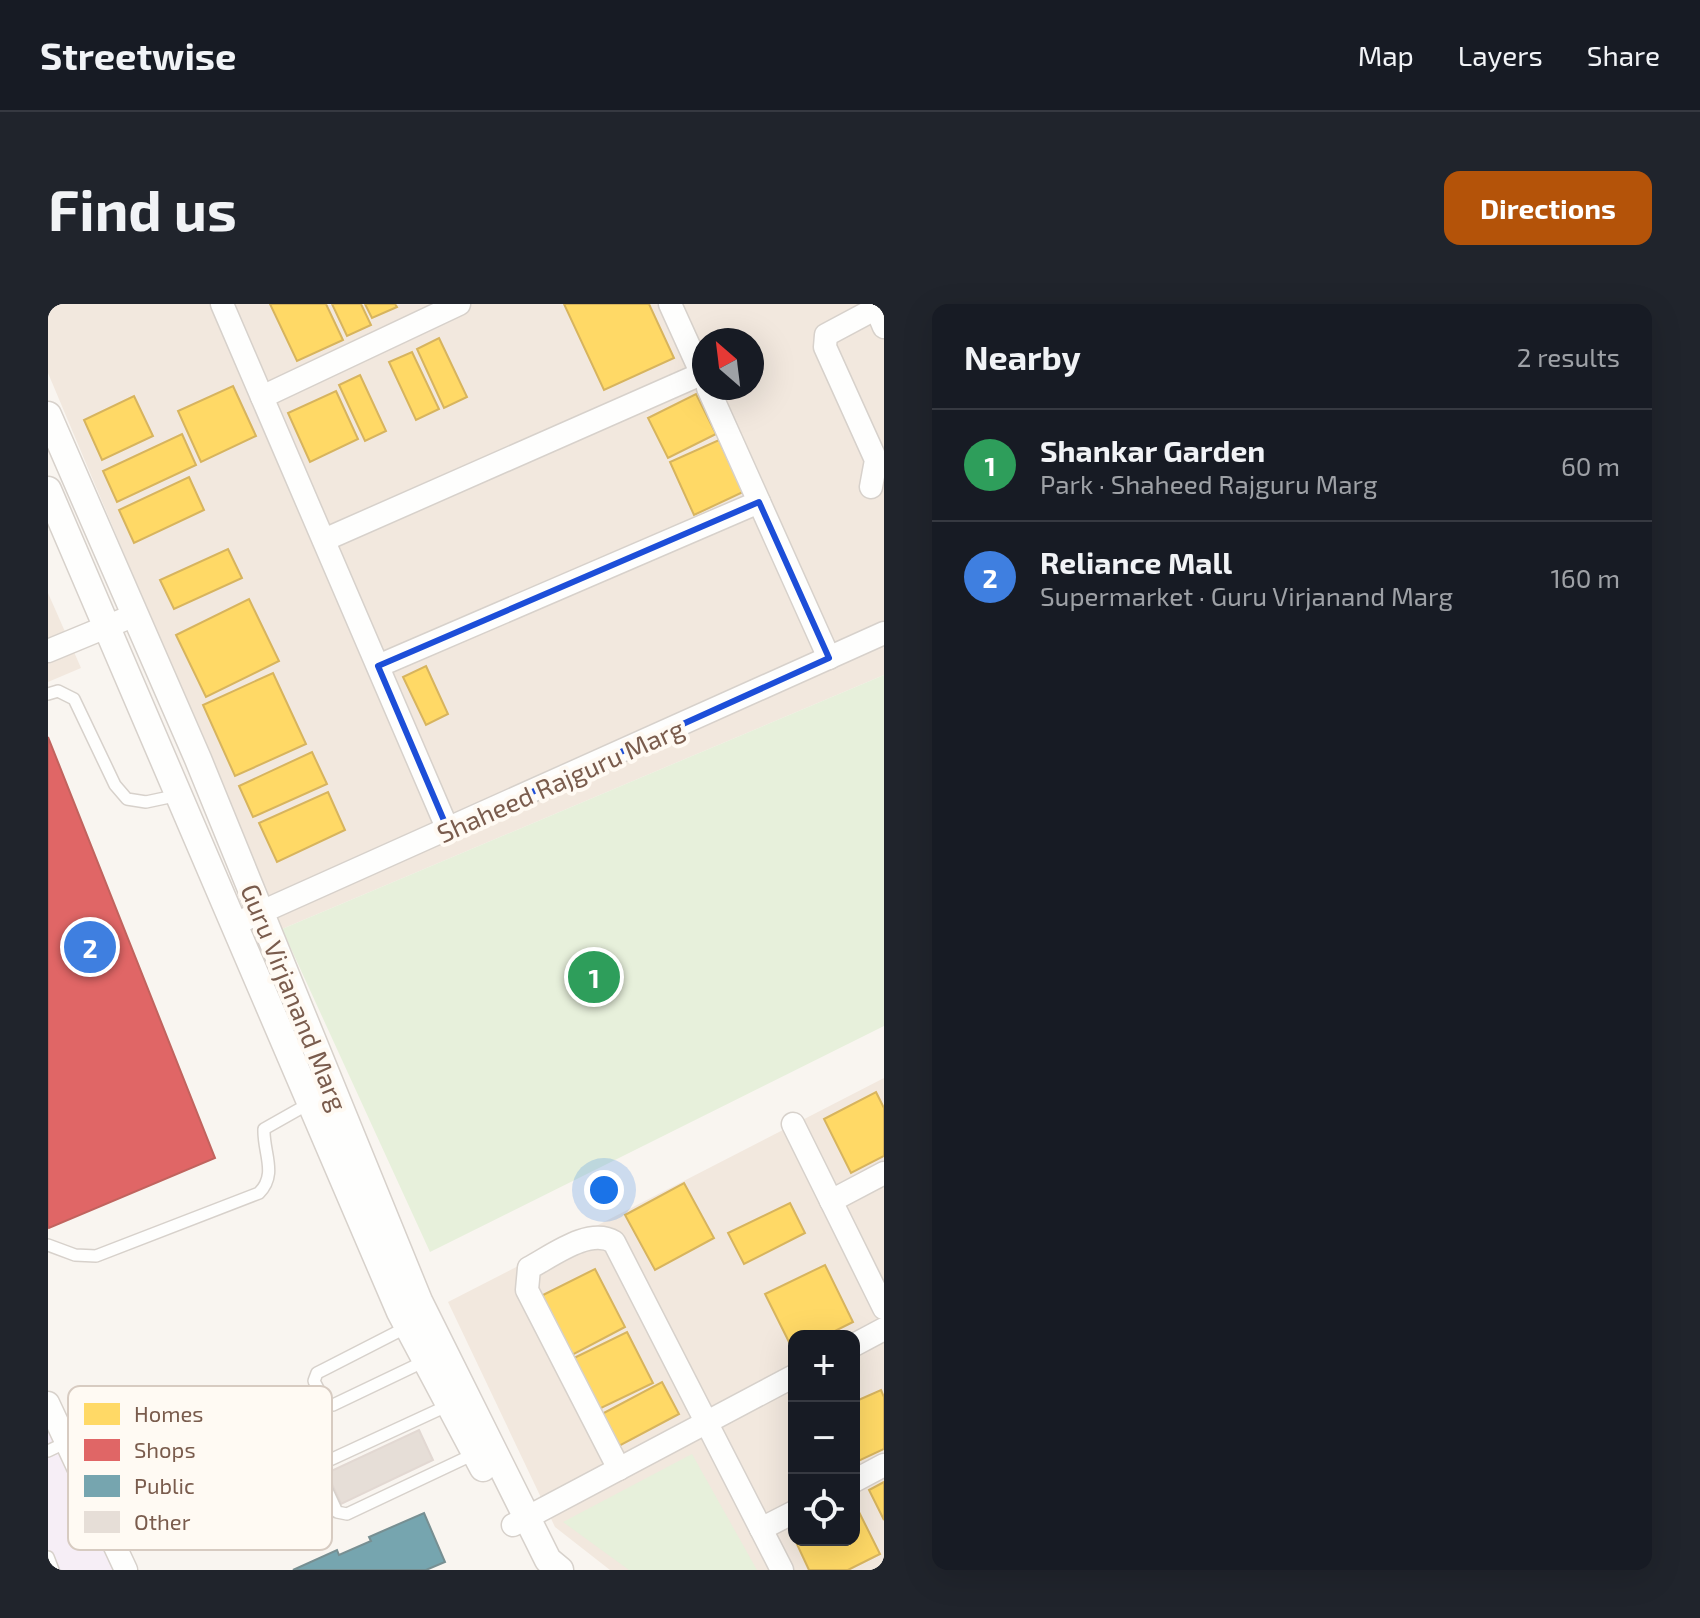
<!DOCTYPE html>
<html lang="en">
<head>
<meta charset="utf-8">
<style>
	body { margin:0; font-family:"Exo 2",sans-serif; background:#20242c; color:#f1f3f6 }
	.controls { position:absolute; right:24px; bottom:24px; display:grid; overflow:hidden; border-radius:16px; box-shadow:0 8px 32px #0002 }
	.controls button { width:72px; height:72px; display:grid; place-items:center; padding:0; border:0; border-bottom:2px solid #363941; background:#171b24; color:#f1f3f6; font:40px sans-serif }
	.compass { position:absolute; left:644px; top:24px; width:72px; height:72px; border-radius:50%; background:#171b24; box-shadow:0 8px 32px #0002; rotate:332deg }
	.you { position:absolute; left:556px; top:886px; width:28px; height:28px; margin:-20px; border:6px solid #fff; border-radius:50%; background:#1a73e8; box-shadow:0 0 0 12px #1a73e833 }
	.badge { display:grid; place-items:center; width:52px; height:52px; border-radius:50%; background:#b45309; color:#fff; font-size:26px; font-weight:700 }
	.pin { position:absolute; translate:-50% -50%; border:4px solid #fff; box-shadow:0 2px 8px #0006 }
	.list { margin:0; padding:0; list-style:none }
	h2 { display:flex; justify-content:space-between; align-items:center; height:104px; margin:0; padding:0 32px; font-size:34px }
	h2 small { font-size:26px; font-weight:400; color:#9ea1a6 }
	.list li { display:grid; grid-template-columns:52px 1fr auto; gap:24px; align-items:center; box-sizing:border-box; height:112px; padding:0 32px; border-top:2px solid #363941 }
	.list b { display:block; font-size:30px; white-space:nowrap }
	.list p { margin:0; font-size:26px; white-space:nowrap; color:#9ea1a6 }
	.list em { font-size:26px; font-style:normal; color:#9ea1a6 }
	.icon { flex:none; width:44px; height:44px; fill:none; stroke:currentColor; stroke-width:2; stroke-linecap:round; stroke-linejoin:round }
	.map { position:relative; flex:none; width:836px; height:1266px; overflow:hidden; border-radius:16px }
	header { display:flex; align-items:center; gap:48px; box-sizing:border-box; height:112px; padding:0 40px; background:#171b24; border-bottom:2px solid #363941 }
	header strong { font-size:38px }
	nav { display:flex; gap:44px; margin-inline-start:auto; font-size:28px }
	.intro { display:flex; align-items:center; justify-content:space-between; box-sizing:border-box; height:192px; padding:0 48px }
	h1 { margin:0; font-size:56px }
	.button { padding:20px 36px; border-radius:16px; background:#b45309; color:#fff; font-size:28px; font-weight:700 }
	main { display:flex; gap:48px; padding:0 48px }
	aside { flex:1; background:#171b24; border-radius:16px; box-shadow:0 8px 32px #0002 }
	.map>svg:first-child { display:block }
	.residential { fill:#f2e8de; fill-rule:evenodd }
	.education { fill:#f6eef6 }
	.green { fill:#e7f0db }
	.homes { fill:#ffd966; stroke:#d7b45e; stroke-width:2 }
	.shops { fill:#e06666; stroke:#c1635e; stroke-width:2 }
	.public { fill:#76a5af; stroke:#778f92; stroke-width:2 }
	.building { fill:#e6ded7; stroke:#e2d8d2; stroke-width:2 }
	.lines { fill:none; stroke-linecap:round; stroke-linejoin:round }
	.service-casing { stroke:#d7d1cb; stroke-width:14 }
	.minor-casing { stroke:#d7d1cb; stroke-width:25 }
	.tertiary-casing { stroke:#d7d1cb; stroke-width:29 }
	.service { stroke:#fefefd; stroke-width:11 }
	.minor { stroke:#fefefd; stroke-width:22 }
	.tertiary { stroke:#fefefd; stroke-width:26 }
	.marked { fill:none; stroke:#1d4ed8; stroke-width:6; stroke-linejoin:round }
	.labels { text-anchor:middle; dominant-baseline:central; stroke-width:8; stroke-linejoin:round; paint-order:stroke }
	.street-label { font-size:26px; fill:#7a5c4d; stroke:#fffaf3 }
	.key { fill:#fffaf3; stroke:#d7cbc1; stroke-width:2 }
	.key-label { font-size:22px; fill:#7a5c4d }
</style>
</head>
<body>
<header>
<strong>Streetwise</strong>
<nav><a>Map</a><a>Layers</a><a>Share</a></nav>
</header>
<div class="intro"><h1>Find us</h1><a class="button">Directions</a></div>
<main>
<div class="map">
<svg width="836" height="1266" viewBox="0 0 836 1266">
	<rect width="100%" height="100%" fill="#f9f5f0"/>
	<g class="residential">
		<path d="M0,0H836V371L234,625L0,69ZM656,36H704V84H656Z"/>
		<path d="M0,289L33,364L0,378Z"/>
		<path d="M836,774V1266H562L507,1223L400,998ZM746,1032H806V1236H746Z"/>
	</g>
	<path class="education" d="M0,1126L65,1266H0Z"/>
	<g class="green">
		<path d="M836,371V722L382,948L234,625Z"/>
		<path d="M644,1150L709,1266H581L515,1218Z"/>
	</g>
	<g class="homes">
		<path d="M222,0H278L295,36L249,57Z"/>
		<path d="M284,0H313L323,21L299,32Z"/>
		<path d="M317,0H347L349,3L324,14Z"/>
		<path d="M516,0H601L626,54L556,86Z"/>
		<path d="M391,34L419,93L396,104L369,45Z"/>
		<path d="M364,48L391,105L368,116L341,58Z"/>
		<path d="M312,71L338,127L317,137L291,81Z"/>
		<path d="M185,82L208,132L153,158L130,107Z"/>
		<path d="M288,87L310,135L262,158L240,109Z"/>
		<path d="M648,90L668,130L620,154L600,114Z"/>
		<path d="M86,92L105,132L54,156L36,116Z"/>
		<path d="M134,130L148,161L69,198L55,167Z"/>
		<path d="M671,136L695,188L646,211L622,158Z"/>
		<path d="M141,173L156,206L86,239L71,206Z"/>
		<path d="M180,245L194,274L126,305L112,276Z"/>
		<path d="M201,295L231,357L158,393L128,331Z"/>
		<path d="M378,362L400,410L378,421L355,373Z"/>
		<path d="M225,369L258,440L187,472L155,401Z"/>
		<path d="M264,448L279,480L205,513L191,482Z"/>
		<path d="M280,488L297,526L229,558L211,519Z"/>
		<path d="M828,788L836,804V852L803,869L776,815Z"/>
		<path d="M636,879L666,934L607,966L577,911Z"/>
		<path d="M742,899L757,929L696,960L680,929Z"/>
		<path d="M777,961L805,1018L777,1032H746V1048L717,990Z"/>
		<path d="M547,965L577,1023L524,1051L493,992Z"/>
		<path d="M579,1028L605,1079L551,1105L526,1054Z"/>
		<path d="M614,1078L631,1110L569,1143L552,1111Z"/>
		<path d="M833,1086L836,1093V1145L806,1159V1098Z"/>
		<path d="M836,1178V1216L821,1186Z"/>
		<path d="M806,1198L832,1250L800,1266H761L747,1236H806Z"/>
	</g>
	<path class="shops" d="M0,433L167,854L1,924L0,921Z"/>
	<path class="public" d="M376,1209L397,1258L378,1266H245L289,1246L291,1251L323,1237L321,1233Z"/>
	<path class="building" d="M371,1126L385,1156L293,1200L279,1169Z"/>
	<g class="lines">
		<defs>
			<g id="service">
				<path d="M0,390L10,387L26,395L67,481L79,495L98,498L131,491"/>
				<path d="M0,941L27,951L48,952L211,889C230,870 215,849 216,825L262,799"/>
				<path d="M359,1023L277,1065L269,1069L266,1077L278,1100L285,1101L377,1057"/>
				<path d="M401,1101L271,1161L270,1167L289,1208L299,1210L426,1150"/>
				<path d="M0,1147L19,1138"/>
				<path d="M0,1253L5,1266"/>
			</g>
			<g id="minor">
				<path d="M174,0L400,526"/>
				<path d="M622,0L656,75"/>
				<path d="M828,4L836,23"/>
				<path d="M660,84L781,354"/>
				<path d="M214,93L411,0"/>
				<path d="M823,183L828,156L777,43L778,31L836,0"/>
				<path d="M276,236L653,70"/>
				<path d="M0,347L87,311"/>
				<path d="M330,362L711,198"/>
				<path d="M198,615L836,329"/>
				<path d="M745,820L836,1004"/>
				<path d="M783,897L836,869"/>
				<path d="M806,1041L836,1025"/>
				<path d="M0,1099L78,1266"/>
				<path d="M571,1165L479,986L481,964C504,952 541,923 566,938L734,1266"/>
				<path d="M806,1177L836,1161"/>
				<path d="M465,1221L746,1072"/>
				<path d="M713,1225L746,1208"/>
			</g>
			<g id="tertiary">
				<path d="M0,111L150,455L371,997L500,1256L512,1266"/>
				<path d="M0,186L352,1008L435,1164"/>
			</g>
		</defs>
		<use href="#service" class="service-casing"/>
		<use href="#minor" class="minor-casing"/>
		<use href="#tertiary" class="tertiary-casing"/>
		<use href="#service" class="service"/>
		<use href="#minor" class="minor"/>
		<use href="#tertiary" class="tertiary"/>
	</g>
	<path class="marked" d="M711,198L781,354L400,526L330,362Z"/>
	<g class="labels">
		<g class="street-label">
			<text transform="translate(512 476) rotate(-24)">Shaheed Rajguru Marg</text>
			<text transform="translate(247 693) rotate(68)">Guru Virjanand Marg</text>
		</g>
	</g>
	<rect x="20" y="1082" width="264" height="164" rx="12" class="key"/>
	<rect x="36" y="1099" width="36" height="22" fill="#ffd966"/>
	<rect x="36" y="1135" width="36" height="22" fill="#e06666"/>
	<rect x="36" y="1171" width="36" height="22" fill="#76a5af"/>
	<rect x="36" y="1207" width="36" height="22" fill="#e6ded7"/>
	<g class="key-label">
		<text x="86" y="1118">Homes</text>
		<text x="86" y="1154">Shops</text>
		<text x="86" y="1190">Public</text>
		<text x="86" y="1226">Other</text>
	</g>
</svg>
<div class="controls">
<button>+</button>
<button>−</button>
<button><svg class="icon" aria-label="locate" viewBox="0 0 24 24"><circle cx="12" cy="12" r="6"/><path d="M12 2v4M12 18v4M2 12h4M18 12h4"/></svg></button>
</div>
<svg class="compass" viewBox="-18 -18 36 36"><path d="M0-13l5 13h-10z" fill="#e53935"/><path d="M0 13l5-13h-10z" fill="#9ea1a6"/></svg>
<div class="you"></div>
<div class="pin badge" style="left:546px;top:673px;background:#2e9e5b">1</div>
<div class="pin badge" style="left:42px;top:643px;background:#3f7fe0">2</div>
</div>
<aside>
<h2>Nearby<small>2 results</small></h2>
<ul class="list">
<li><span class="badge" style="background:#2e9e5b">1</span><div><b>Shankar Garden</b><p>Park · Shaheed Rajguru Marg</p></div><em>60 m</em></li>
<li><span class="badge" style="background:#3f7fe0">2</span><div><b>Reliance Mall</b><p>Supermarket · Guru Virjanand Marg</p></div><em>160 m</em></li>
</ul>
</aside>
</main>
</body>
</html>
